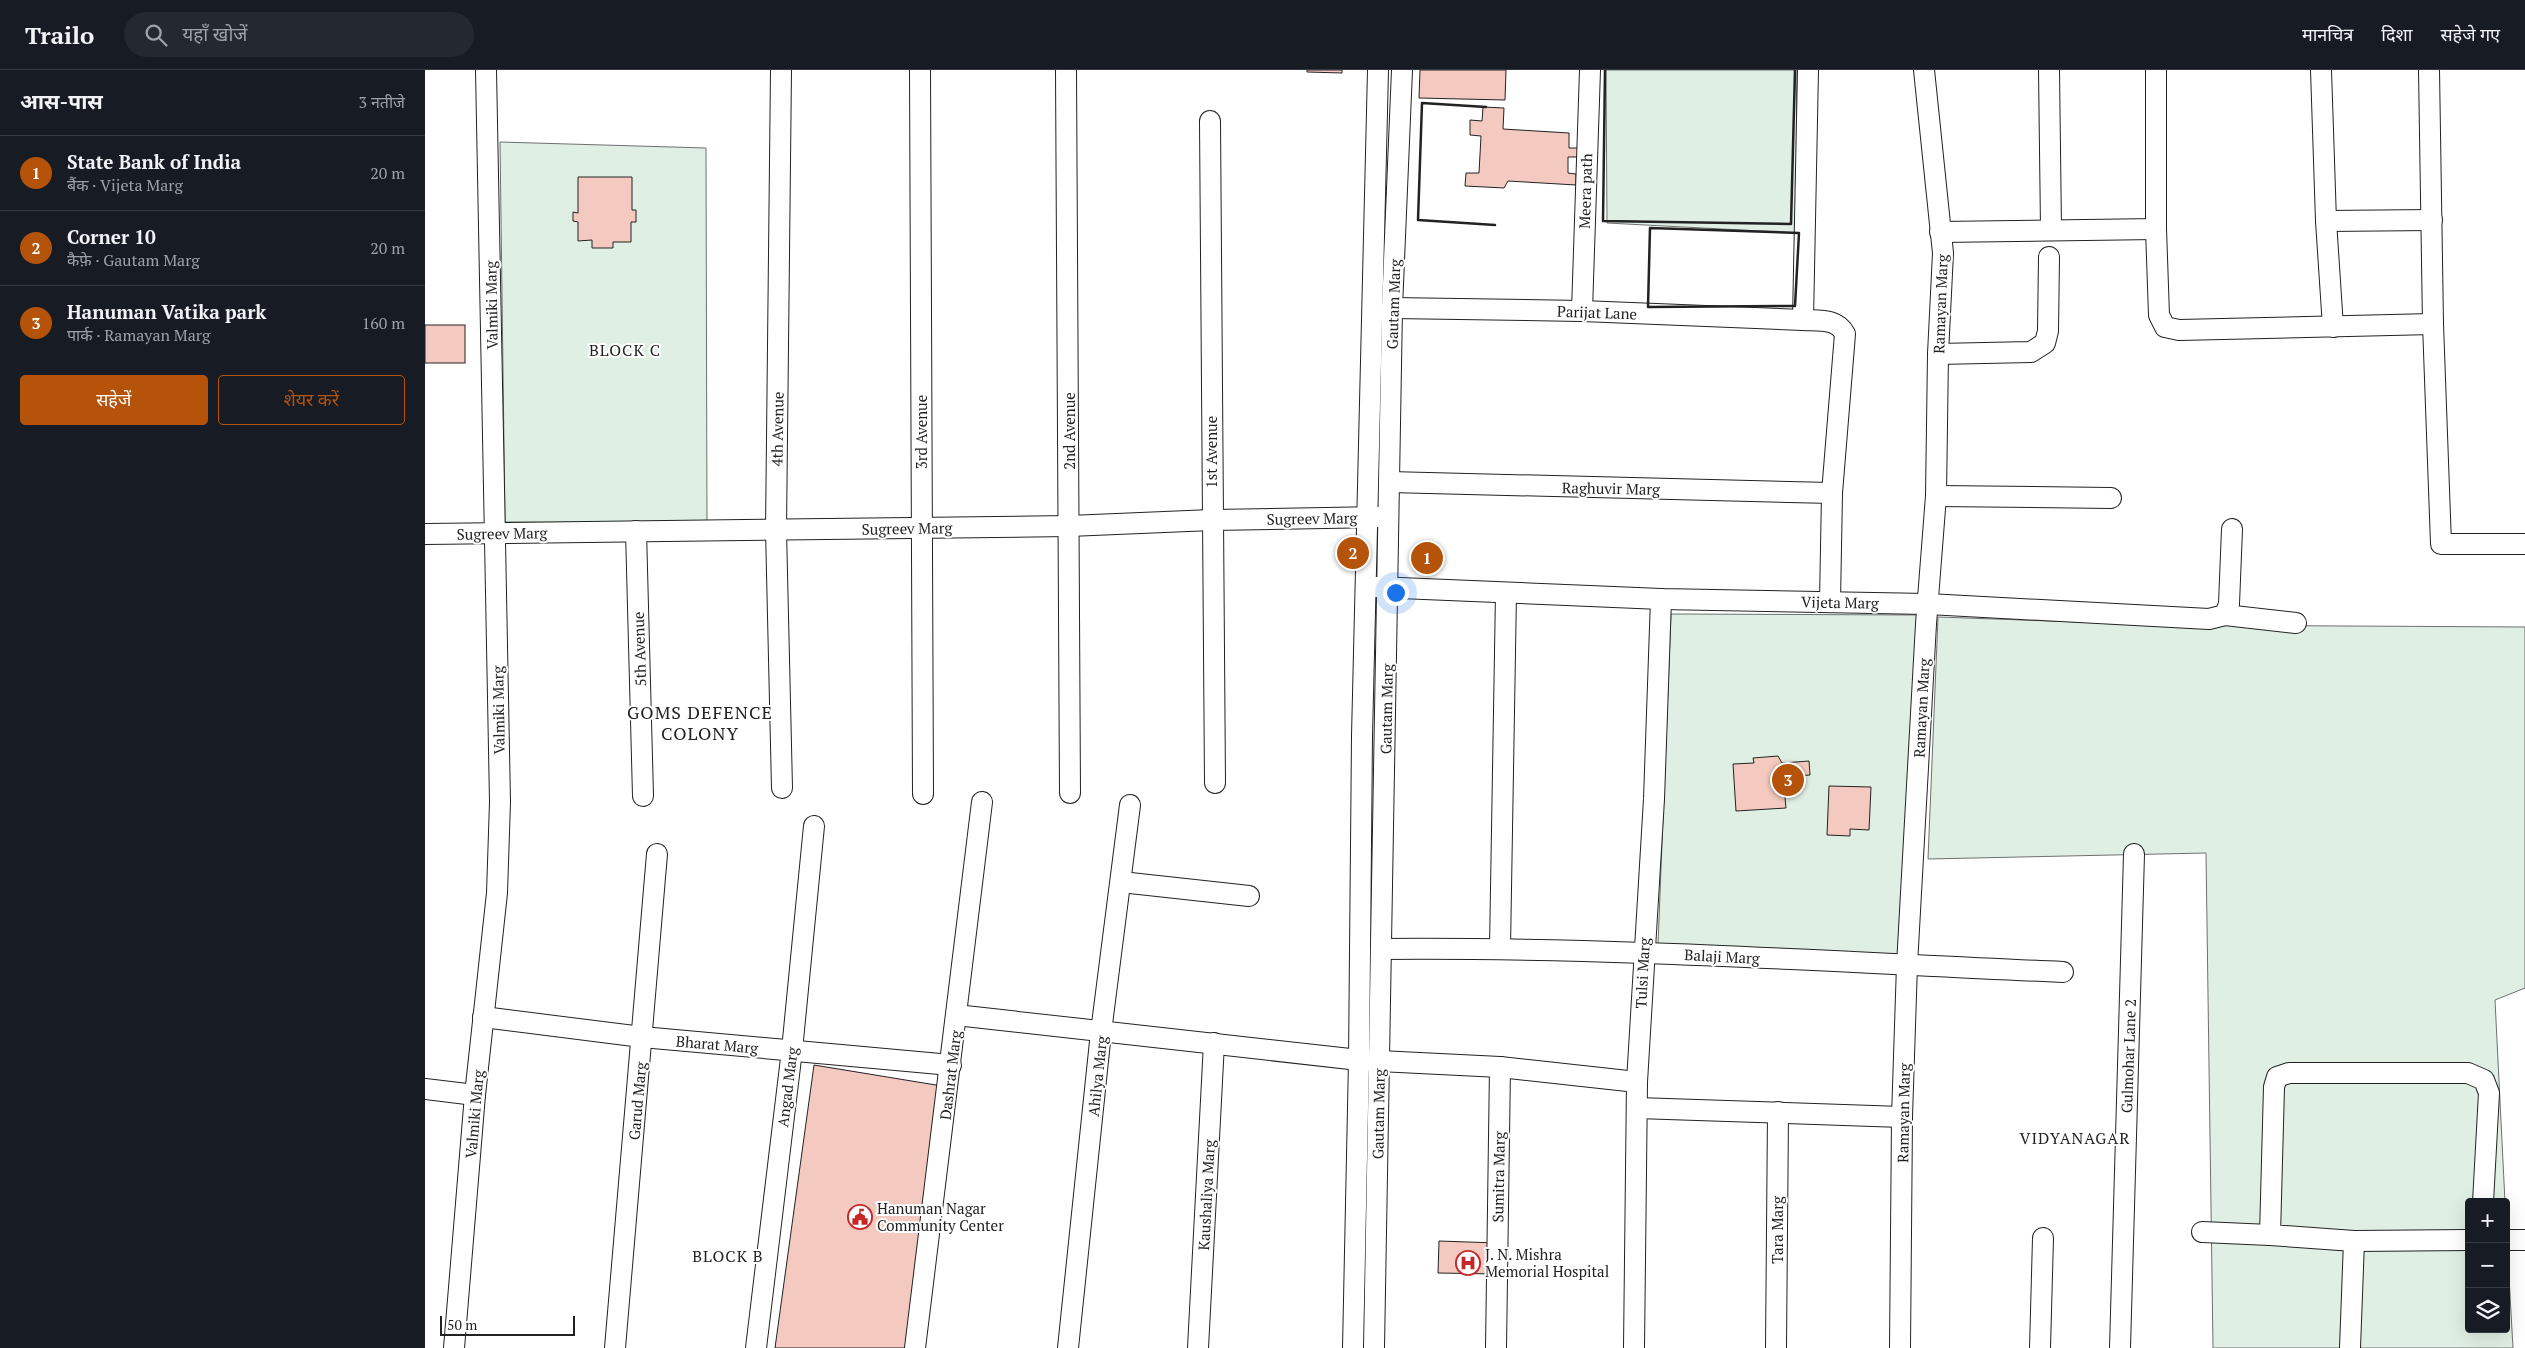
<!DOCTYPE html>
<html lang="hi">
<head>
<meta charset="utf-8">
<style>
	body { margin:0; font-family:"PT Serif","Noto Sans Devanagari",serif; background:#242831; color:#f1f3f6 }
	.controls { position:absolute; right:15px; bottom:15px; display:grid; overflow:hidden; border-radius:5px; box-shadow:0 5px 20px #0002 }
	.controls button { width:45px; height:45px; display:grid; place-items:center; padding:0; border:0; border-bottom:1px solid #363941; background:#171b24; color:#f1f3f6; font:25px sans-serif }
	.scale { position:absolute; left:15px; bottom:12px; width:135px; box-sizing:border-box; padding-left:5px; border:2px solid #222; border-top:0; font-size:14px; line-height:18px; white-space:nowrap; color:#222; -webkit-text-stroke:4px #fff; paint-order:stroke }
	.you { position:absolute; left:970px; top:522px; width:18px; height:18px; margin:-12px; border:4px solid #fff; border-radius:50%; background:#1a73e8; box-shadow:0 0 0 8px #1a73e833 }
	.badge { display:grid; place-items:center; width:32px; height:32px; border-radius:50%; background:#b45309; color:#fff; font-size:16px; font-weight:700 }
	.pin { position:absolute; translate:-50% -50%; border:2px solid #fff; box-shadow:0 1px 5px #0006 }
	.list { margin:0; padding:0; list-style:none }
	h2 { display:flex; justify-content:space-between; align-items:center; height:65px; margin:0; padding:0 20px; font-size:21px }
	h2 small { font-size:16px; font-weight:400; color:#9ea1a6 }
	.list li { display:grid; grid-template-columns:32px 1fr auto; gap:15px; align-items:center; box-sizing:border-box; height:75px; padding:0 20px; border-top:1px solid #363941 }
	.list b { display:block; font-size:19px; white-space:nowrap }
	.list p { margin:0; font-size:16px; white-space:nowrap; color:#9ea1a6 }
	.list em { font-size:16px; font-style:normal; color:#9ea1a6 }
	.actions { display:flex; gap:10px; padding:15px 20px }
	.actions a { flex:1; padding:11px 0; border:1px solid #b45309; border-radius:5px; text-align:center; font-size:18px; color:#b45309 }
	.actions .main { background:#b45309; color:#fff }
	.icon { flex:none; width:28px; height:28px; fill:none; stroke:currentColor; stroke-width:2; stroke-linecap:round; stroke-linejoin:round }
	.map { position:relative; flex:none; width:2100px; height:1278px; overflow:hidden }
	header { display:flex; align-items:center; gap:30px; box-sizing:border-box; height:70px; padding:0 25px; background:#171b24; border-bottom:1px solid #363941 }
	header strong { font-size:24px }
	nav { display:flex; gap:28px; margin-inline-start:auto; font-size:18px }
	.search { width:350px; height:45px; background:#242831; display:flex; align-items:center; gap:12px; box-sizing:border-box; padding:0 18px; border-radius:28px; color:#9ea1a6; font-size:19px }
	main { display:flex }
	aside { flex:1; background:#171b24 }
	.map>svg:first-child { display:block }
	.green { fill:#e0efe3; stroke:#6f6f6f }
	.building { fill:#f3c9c0; stroke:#222 }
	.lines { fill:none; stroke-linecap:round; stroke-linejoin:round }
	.minor-casing { stroke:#222; stroke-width:22 }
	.minor { stroke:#fff; stroke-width:20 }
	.wall { stroke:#222; stroke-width:2.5 }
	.labels { text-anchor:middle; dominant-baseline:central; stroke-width:4; stroke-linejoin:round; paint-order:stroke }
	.street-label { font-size:15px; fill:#222; stroke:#fff }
	.poi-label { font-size:15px; fill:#222; stroke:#fff; text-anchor:start }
	.neighbourhood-label { font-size:16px; letter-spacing:1px; fill:#222; stroke:#fff }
	.quarter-label { font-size:18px; letter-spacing:1px; fill:#222; stroke:#fff }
</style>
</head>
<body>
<header>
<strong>Trailo</strong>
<div class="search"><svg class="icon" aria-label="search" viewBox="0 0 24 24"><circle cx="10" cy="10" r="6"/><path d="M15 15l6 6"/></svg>यहाँ खोजें</div>
<nav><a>मानचित्र</a><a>दिशा</a><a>सहेजे गए</a></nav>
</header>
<main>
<aside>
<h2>आस-पास<small>3 नतीजे</small></h2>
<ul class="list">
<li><span class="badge">1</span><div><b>State Bank of India</b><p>बैंक · Vijeta Marg</p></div><em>20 m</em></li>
<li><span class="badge">2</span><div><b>Corner 10</b><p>कैफ़े · Gautam Marg</p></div><em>20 m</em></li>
<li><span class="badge">3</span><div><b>Hanuman Vatika park</b><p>पार्क · Ramayan Marg</p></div><em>160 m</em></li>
</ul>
<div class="actions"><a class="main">सहेजें</a><a>शेयर करें</a></div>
</aside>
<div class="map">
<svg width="2100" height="1278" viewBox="0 0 2100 1278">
	<rect width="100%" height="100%" fill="#fff"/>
	<g class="green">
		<path d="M1181,0H1371L1374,163L1182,153Z"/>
		<path d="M75,72L281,78L282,453L80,452Z"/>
		<path d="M1246,544L1493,545L1481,888L1233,875Z"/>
		<path d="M1513,547L1739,555L2100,557V918L2070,930L2080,1132H2044V1259H2081V1153L2088,1278H1788L1781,783L1503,789Z"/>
	</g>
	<g class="building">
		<path d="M882,0H917V3L882,2Z"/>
		<path d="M995,0H1081L1080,30L994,28Z"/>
		<path d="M1058,37L1079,38L1078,59L1144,63V78H1153V87H1143V103L1151,104V115L1083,111L1079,118L1040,116L1041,103H1054L1056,66L1045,65V50L1057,51Z"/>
		<path d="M153,107H207V140H211V152H206V172H188V178H167V170L153,171V152L148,151V142L153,143Z"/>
		<rect x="0" y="255" width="40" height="38"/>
		<path d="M1353,686L1357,693L1384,691L1385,705L1358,707L1361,738L1311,741L1308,694L1329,693L1328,688Z"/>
		<path d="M1404,716L1446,717L1444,760L1425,759V766L1402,765Z"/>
		<path d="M389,995L517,1016L487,1278H350Z"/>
		<path d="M1014,1171L1072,1173V1204L1013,1203Z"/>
	</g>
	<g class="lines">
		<defs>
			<g id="minor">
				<path d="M356,0L351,460L357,718"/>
				<path d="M495,0L498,724"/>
				<path d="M641,0L645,723"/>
				<path d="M1624,0L1626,159"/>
				<path d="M1896,0L1901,151L1908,257"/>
				<path d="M2004,0L2008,254L2016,474H2100"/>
				<path d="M785,51L790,713"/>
				<path d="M1901,151L2007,150"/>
				<path d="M1731,159L1734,245L1740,257L1754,260L2008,254"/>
				<path d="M1515,162L1731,159V0"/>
				<path d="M967,238L1157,241L1378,250C1394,251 1412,248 1420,264L1407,423L1405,532"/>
				<path d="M1157,241L1165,0"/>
				<path d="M1378,250L1383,0"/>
				<path d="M1513,284L1606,282L1620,273L1623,261L1624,187"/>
				<path d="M964,412L1407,423"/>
				<path d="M1511,426L1686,428"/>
				<path d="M211,461L218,726"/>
				<path d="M0,464L644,456L787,450L956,447"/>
				<path d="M951,517L1236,529L1503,534L1784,549L1800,545L1804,534L1807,459"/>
				<path d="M1800,545L1871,553"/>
				<path d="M696,812L824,826"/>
				<path d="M1075,878L1081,523"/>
				<path d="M956,879C1184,877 1411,892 1638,902"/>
				<path d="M531,945L934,990L1075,997L1212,1012"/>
				<path d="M58,947L217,967L526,995"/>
				<path d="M0,1019L50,1025"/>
				<path d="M1212,1038L1477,1047"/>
				<path d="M1777,1162L1845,1165"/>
				<path d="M2044,1170L1929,1171L1845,1165L1849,1017L1852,1007L1864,1003H2043L2059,1010L2064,1023L2058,1132"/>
				<path d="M2081,1170H2100"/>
				<path d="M29,1278L50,1025L72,823L75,732L61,0"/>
				<path d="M190,1278L232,784"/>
				<path d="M331,1278L367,980L389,756"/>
				<path d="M490,1278L557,732"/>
				<path d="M643,1278L676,962L705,735"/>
				<path d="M773,1278L789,973"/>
				<path d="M928,1278L934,990L937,666L953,0"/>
				<path d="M949,1278L967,238L977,0"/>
				<path d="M1071,1278L1075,997"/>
				<path d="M1209,1278L1212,1012L1229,729L1236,529"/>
				<path d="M1351,1278L1353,1042"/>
				<path d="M1475,1278L1477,1047L1482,895L1501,554L1511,426L1513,284L1518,183L1499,0"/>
				<path d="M1615,1278L1618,1168"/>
				<path d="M1695,1278L1709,784"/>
				<path d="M1925,1278L1929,1171"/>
			</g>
		</defs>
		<use href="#minor" class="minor-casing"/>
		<use href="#minor" class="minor"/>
		<g class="wall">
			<path d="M1180,0L1178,151L1366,154L1370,0"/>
			<path d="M1061,37L997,33L993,150L1070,155"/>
			<path d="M1225,158L1374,163L1370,236L1223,237Z"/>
		</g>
	</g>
	<defs>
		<symbol id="civic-ring" viewBox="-11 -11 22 22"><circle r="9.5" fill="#fff" stroke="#c62828" stroke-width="1.5"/><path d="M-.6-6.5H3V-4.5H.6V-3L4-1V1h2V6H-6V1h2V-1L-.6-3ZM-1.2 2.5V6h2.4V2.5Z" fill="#c62828"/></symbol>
		<symbol id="hospital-ring" viewBox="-11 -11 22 22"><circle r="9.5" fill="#fff" stroke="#c62828" stroke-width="1.5"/><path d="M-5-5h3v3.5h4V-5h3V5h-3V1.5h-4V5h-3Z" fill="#c62828"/></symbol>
	</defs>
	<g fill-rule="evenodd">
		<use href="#civic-ring" x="421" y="1133" width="28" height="28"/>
		<use href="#hospital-ring" x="1029" y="1179" width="28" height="28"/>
	</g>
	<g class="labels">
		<g class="street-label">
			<text transform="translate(1160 121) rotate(-88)">Meera path</text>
			<text transform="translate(968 234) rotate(-88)">Gautam Marg</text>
			<text transform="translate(1515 234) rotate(-88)">Ramayan Marg</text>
			<text transform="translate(66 235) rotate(-91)">Valmiki Marg</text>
			<text transform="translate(1172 242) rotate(2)">Parijat Lane</text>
			<text transform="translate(352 359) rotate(-89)">4th Avenue</text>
			<text transform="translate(644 361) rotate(-90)">2nd Avenue</text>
			<text transform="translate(496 362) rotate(-90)">3rd Avenue</text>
			<text transform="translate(786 382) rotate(-90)">1st Avenue</text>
			<text transform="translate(1186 418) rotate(1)">Raghuvir Marg</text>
			<text transform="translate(887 448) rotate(-1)">Sugreev Marg</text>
			<text transform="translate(482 458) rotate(-1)">Sugreev Marg</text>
			<text transform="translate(77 463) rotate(-1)">Sugreev Marg</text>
			<text transform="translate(1415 532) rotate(1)">Vijeta Marg</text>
			<text transform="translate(214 579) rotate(-92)">5th Avenue</text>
			<text transform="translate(1496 638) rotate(-87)">Ramayan Marg</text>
			<text transform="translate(961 639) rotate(-89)">Gautam Marg</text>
			<text transform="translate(73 640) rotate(-91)">Valmiki Marg</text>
			<text transform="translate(1297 886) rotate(3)">Balaji Marg</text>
			<text transform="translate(1217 903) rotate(-87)">Tulsi Marg</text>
			<text transform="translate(292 974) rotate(5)">Bharat Marg</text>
			<text transform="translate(1703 986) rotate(-88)">Gulmohar Lane 2</text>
			<text transform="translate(525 1005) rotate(-83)">Dashrat Marg</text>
			<text transform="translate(672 1006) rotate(-84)">Ahilya Marg</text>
			<text transform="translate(362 1017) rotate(-83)">Angad Marg</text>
			<text transform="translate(212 1031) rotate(-85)">Garud Marg</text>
			<text transform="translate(1478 1043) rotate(-89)">Ramayan Marg</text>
			<text transform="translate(49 1044) rotate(-85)">Valmiki Marg</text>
			<text transform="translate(953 1044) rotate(-89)">Gautam Marg</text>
			<text transform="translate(1073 1107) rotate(-89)">Sumitra Marg</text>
			<text transform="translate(781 1125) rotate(-87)">Kaushaliya Marg</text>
			<text transform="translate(1352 1160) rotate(-90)">Tara Marg</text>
		</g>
		<g class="poi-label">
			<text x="452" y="1138">Hanuman Nagar<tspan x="452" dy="17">Community Center</tspan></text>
			<text x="1060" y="1184">J. N. Mishra<tspan x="1060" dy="17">Memorial Hospital</tspan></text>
		</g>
		<g class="neighbourhood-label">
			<text x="200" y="280">BLOCK C</text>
			<text x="1650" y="1068">VIDYANAGAR</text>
			<text x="303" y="1186">BLOCK B</text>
		</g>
		<g class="quarter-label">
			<text x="275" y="642">GOMS DEFENCE<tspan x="275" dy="21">COLONY</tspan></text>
		</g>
	</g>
</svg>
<div class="controls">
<button>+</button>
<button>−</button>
<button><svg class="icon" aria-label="layers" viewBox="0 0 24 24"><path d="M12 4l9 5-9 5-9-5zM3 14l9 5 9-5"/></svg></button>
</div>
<div class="scale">50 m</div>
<div class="you"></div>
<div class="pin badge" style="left:1002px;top:488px">1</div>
<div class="pin badge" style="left:928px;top:483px">2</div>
<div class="pin badge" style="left:1363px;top:710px">3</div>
</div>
</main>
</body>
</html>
